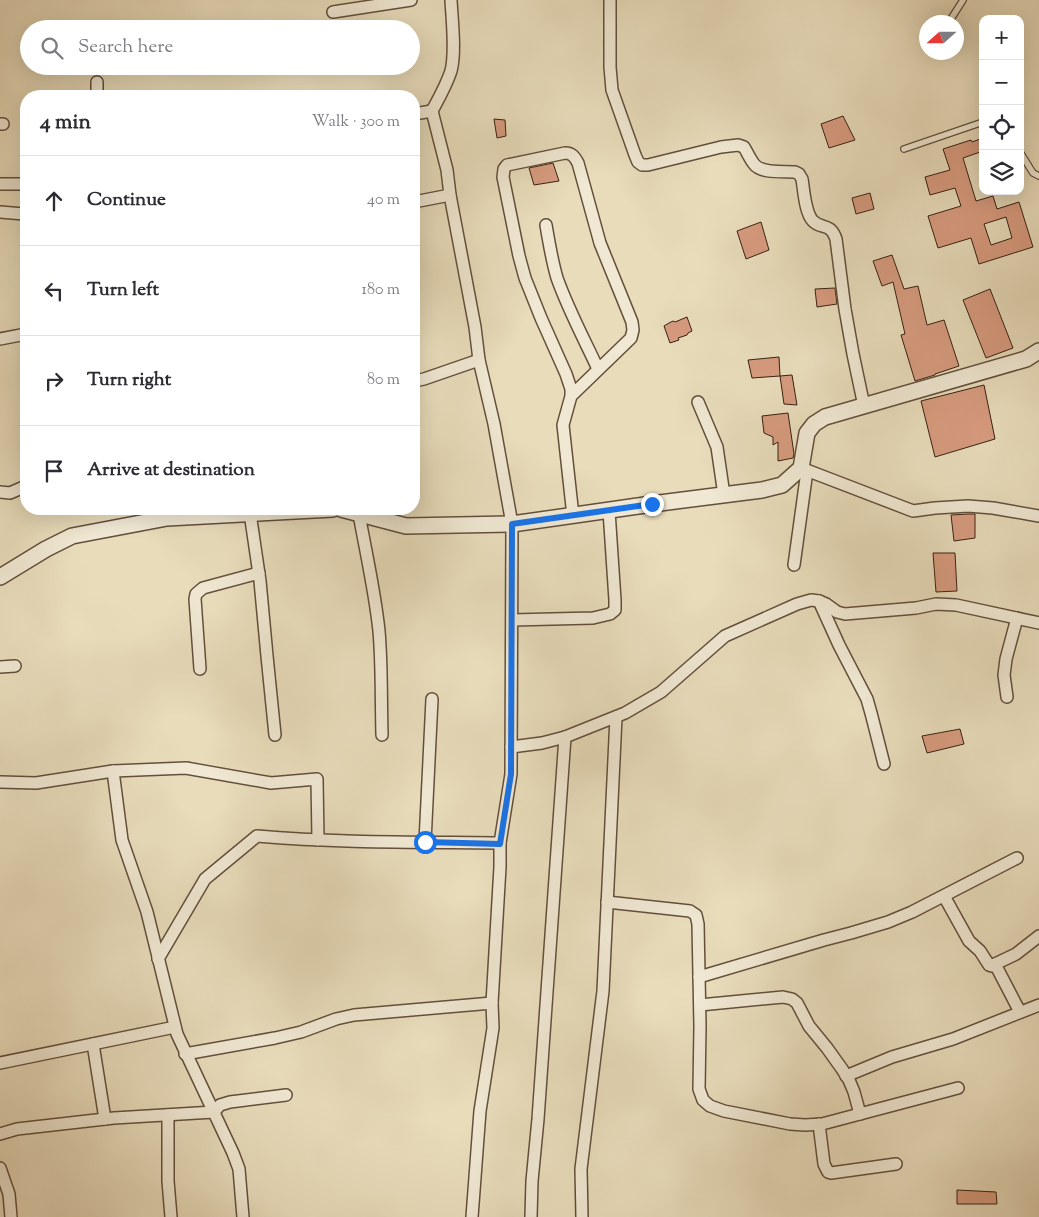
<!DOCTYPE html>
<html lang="en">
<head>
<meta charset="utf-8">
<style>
	body { margin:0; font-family:"Sorts Mill Goudy",serif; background:#f7f7f7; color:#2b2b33 }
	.controls { position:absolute; right:15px; top:15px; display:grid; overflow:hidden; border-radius:10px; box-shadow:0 5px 20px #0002 }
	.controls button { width:45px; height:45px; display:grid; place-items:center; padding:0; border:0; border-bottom:1px solid #e1e1e2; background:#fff; color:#2b2b33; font:25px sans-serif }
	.compass { position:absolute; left:919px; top:15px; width:45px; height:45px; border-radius:50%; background:#fff; box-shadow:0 5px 20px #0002; rotate:249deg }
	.stop { position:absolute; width:15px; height:15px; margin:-11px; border:4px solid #1a73e8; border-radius:50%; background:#fff }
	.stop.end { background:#1a73e8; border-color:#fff; box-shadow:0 1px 5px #0008 }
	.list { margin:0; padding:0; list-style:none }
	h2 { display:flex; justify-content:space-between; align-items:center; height:65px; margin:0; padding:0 20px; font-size:21px }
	h2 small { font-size:16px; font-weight:400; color:#7c7c81 }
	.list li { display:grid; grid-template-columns:32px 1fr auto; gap:15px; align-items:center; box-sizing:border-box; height:90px; padding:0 20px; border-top:1px solid #e1e1e2 }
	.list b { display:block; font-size:19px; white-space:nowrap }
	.list em { font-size:16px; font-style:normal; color:#7c7c81 }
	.icon { flex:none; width:28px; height:28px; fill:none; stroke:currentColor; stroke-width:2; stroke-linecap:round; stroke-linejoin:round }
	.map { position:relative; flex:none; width:1039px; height:1217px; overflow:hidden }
	.search { position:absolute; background:#fff; box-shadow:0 5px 20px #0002; left:20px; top:20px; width:400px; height:55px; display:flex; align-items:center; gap:12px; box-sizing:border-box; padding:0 18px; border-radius:28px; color:#7c7c81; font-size:19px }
	.panel { position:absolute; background:#fff; box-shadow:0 5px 20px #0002; left:20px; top:90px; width:400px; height:425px; border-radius:20px }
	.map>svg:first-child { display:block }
	.building { fill:#d79b7f; stroke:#372011; fill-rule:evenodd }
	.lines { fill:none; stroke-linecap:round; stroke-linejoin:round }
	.service-casing { stroke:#634f3c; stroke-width:8 }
	.minor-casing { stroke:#634f3c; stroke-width:14 }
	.tertiary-casing { stroke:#634f3c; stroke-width:18 }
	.service { stroke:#f0e8d3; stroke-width:5.5 }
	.minor { stroke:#f0e8d3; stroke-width:11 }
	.tertiary { stroke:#f0e8d3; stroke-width:15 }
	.route { stroke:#1a73e8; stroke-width:6 }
</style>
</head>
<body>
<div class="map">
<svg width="1039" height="1217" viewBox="0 0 1039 1217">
	<rect width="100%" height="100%" fill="#e8dcbb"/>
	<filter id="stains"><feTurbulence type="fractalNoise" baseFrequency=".004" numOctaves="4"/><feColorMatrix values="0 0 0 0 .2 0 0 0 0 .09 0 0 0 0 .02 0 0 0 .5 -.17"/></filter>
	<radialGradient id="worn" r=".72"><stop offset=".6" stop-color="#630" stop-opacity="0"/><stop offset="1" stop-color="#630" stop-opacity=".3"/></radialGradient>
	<g class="building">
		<path d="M843,116L855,140L829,148L821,124Z"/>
		<path d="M494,119L505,120L506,136L497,138Z"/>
		<path d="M983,138V151L963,158L976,201L993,196L997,209L1019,202L1033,247L979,264L971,238L938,248L928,216L961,206L955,188L930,195L925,177L950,170L943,149L971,140L972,142ZM1006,217L1012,238L991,245L984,224Z"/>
		<path d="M553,163L559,181L534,185L529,168Z"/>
		<path d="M870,193L874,209L856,214L852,198Z"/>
		<path d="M761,222L769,250L746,259L737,231Z"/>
		<path d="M892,255L904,289L918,286L927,325L944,320L959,366L935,374V375L915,381L901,335L905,334L893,282L882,286L873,261Z"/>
		<path d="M835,288L837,304L817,307L815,289Z"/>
		<path d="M990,289L1013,348L986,358L963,300Z"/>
		<path d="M687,317L692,331L688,333L687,335L678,338L679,340L670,343L664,326L669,323L673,321L675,322Z"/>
		<path d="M779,357L780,376L752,378L748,360Z"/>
		<path d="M792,375L797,405L784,404L780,376Z"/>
		<path d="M984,385L995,439L935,457L921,401Z"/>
		<path d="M788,413L794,454L793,458L778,461V442L773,445V437L764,433L762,416Z"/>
		<path d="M968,514H975V538L954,541L951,515Z"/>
		<path d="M933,553H955L957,591L936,592Z"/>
		<path d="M960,729L964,744L927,753L922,736Z"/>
		<path d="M957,1190L996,1192L997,1204H957Z"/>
	</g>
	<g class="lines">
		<defs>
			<g id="service">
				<path d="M949,22L963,0"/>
				<path d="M904,149L983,122"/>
				<path d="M1020,152L1033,173L1039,176"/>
			</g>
			<g id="minor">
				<path d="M451,0C452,20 456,52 451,71C446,86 439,98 432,111L447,170L450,195L475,327L479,360L494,424L512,524L511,774L500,843V867L492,1003L493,1028L480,1111L472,1217"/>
				<path d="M610,0V67L612,90L635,155L638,162L642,165H648L721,147L738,145L744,147C747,152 750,159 754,164C761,174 784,171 795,172L799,174L802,179C804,191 805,213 813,221C822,230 830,222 836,239L845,309L853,354L864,406"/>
				<path d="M333,12L411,0"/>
				<path d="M97,82V96"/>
				<path d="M414,114L432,111"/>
				<path d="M0,124H3"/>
				<path d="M0,184H26"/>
				<path d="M414,202L450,195"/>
				<path d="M0,212L24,214"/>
				<path d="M546,225C549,243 552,261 557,278C568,309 584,339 598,369"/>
				<path d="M0,339L26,334"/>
				<path d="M414,381L424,379L479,360"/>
				<path d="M571,396L631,338L633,330L632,322L600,243L578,163C575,157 572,153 565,153L507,165L504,169L503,177L519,256L525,278L541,318L566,374L571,389V396L563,425L573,516"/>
				<path d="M698,402L717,447L724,495"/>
				<path d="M801,468L913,511L935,508L968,506L993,508L1039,516"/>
				<path d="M0,492L10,493L26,486"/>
				<path d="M250,513L260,581L267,656L275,735"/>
				<path d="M359,514C366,553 375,592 379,631C382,665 381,700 382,735"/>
				<path d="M794,565L807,471"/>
				<path d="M819,601L839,645L867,699L871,713L884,764"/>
				<path d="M512,620L593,618L610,614L615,610V600L609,511"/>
				<path d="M0,667L15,666"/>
				<path d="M200,669L195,599L196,594L203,588L259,573"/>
				<path d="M1007,697L1004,675L1006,659L1017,618"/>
				<path d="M511,747L542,743L565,737L625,713L661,692L725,636L797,604L811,600L819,601L826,604L837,612L845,614L916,608L936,604L956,605L1039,623"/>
				<path d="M113,771L122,840L147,912L177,1034L233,1153L239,1169L243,1217"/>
				<path d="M0,782L36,783L113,771L186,768L271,783L317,779L318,840"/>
				<path d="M425,842L432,699"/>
				<path d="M944,896L969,941L980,951L989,965L992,966L995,964L1020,1012"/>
				<path d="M607,902L690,911L696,915L698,924L700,1026L699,1089L703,1100L710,1106L724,1111L790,1124L805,1125L822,1124L958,1088"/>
				<path d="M158,959L205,879L257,836C338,843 419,842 500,843"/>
				<path d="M995,964L1016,954L1039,936"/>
				<path d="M699,977L824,940L851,933L888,922L912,912L1017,858"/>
				<path d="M700,1005L783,997L792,999L797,1003L809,1026L827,1048L842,1069L849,1080L854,1092L860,1114"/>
				<path d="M93,1044L105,1119"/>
				<path d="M185,1054L275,1038L301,1032L336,1019L354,1015L492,1003"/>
				<path d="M0,1063L175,1027"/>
				<path d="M846,1076L892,1057L953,1039L1039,1005"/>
				<path d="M168,1115V1181L171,1217"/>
				<path d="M819,1124L824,1164L828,1172L831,1173L896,1164"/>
				<path d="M0,1134L17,1129L114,1118L214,1112L220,1105L230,1102L286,1095"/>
				<path d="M0,1168L9,1194L11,1217"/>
				<path d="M531,1217L532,1181L538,1119L565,737"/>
				<path d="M582,1217L581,1169L603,991L616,717"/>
			</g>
			<g id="tertiary">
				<path d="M341,509L406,526L512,524L652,504L762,490L782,485L801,468L807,433L814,424L825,417L1026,359L1039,351"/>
				<path d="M0,577L46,549L72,536L167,518L333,509"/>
			</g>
		</defs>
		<use href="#service" class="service-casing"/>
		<use href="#minor" class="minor-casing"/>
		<use href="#tertiary" class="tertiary-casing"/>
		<use href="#service" class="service"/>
		<use href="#minor" class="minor"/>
		<use href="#tertiary" class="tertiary"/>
	</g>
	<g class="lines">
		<path class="route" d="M425,842L500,844L511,774L512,524L652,504"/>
	</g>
	<rect width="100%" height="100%" filter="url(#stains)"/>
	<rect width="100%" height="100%" fill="url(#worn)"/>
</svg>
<div class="controls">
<button>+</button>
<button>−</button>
<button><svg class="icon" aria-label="locate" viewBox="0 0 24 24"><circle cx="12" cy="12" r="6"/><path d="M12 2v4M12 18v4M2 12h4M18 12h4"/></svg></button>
<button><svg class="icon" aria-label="layers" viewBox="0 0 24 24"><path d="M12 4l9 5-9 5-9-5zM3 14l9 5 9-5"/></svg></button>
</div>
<svg class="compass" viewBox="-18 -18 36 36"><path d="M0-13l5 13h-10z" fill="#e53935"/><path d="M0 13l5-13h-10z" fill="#7c7c81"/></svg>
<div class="stop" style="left:425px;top:842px"></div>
<div class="stop end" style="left:652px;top:504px"></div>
<div class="search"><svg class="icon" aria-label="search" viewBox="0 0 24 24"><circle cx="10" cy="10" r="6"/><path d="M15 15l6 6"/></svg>Search here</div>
<section class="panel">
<h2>4 min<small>Walk · 300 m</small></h2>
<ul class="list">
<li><svg class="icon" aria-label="ahead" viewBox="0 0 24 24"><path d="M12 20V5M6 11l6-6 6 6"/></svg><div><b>Continue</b></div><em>40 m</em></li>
<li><svg class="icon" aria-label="left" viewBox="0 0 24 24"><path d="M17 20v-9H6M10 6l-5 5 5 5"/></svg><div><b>Turn left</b></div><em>180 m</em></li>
<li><svg class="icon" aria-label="right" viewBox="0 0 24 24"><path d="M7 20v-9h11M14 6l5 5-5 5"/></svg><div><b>Turn right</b></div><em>80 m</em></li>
<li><svg class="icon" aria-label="arrive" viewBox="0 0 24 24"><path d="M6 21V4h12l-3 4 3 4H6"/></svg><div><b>Arrive at destination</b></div></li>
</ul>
</section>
</div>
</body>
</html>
